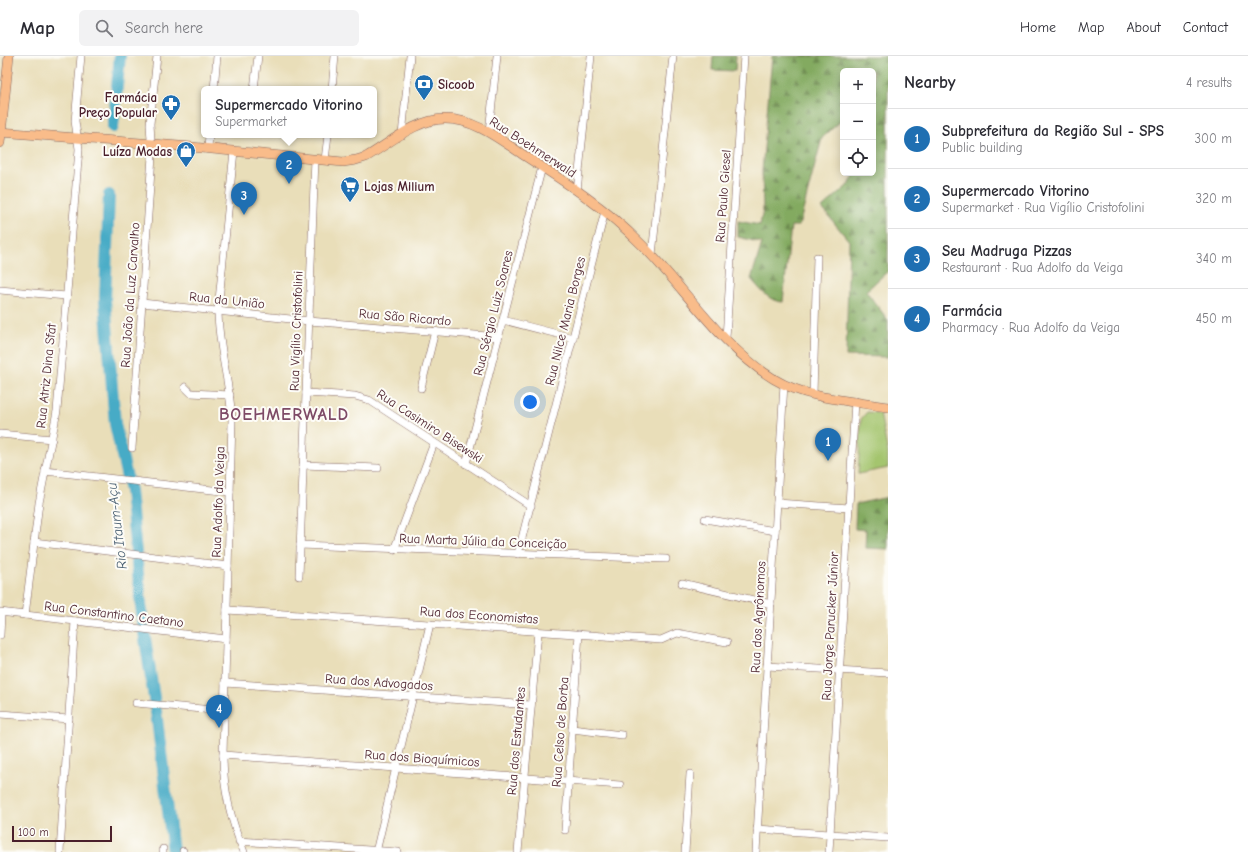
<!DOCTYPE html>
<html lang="en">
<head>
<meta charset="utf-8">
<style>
	body { margin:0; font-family:"Comic Neue",sans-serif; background:#f2f2f3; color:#2b2b33 }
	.controls { position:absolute; right:12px; top:12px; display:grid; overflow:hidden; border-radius:6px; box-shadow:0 2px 10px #0003 }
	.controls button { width:36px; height:36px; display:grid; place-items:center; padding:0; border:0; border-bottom:1px solid #e1e1e2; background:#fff; color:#2b2b33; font:20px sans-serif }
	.scale { position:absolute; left:12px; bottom:10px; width:100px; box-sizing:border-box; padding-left:4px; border:2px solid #4a1f2b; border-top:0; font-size:11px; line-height:14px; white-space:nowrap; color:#4a1f2b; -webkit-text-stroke:3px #fdfcf7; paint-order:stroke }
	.you { position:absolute; left:530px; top:346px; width:14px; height:14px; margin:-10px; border:3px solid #fff; border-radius:50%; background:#1a73e8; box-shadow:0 0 0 6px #1a73e833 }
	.badge { display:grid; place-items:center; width:26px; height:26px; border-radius:50%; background:#1f6fb2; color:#fff; font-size:13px; font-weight:700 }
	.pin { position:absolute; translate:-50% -33px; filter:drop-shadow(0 1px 2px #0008) }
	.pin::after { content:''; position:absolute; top:21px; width:14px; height:12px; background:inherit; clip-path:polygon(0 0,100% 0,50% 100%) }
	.popup { position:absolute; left:201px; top:30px; width:176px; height:52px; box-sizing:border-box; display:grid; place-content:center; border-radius:6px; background:#fff; filter:drop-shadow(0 1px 3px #0005); font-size:13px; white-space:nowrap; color:#7c7c81 }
	.popup b { font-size:15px; color:#2b2b33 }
	.popup::after { content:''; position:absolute; left:50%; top:100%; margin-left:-8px; border:8px solid transparent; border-top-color:#fff }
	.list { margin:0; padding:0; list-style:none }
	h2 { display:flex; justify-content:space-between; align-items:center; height:52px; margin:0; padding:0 16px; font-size:17px }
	h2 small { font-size:13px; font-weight:400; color:#7c7c81 }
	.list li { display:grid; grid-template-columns:26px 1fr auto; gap:12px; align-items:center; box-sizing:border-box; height:60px; padding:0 16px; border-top:1px solid #e1e1e2 }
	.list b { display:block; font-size:15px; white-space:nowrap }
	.list p { margin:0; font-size:13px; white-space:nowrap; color:#7c7c81 }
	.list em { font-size:13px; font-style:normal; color:#7c7c81 }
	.icon { flex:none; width:22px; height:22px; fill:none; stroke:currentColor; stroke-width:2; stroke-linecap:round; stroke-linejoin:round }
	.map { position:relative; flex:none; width:888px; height:796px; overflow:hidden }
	header { display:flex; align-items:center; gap:24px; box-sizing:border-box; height:56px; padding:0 20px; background:#fff; border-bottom:1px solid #e1e1e2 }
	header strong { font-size:19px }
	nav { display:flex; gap:22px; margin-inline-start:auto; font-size:14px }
	.search { width:280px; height:36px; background:#f2f2f3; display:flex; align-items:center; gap:10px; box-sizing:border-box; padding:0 14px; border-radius:6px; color:#7c7c81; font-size:15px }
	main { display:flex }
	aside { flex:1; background:#fff }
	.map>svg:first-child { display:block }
	.green { fill:#a4c56e; stroke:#77724c }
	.forest { fill:url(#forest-firs); stroke:#666446 }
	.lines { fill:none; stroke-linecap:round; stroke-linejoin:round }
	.river { stroke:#46abc6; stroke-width:12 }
	.minor-casing { stroke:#82625d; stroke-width:8 }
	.major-casing { stroke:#82625d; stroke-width:10 }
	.minor { stroke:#fff; stroke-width:7 }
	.major { stroke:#f9bc8a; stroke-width:9 }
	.labels { text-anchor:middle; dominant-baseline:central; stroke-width:4; stroke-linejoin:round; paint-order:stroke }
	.poi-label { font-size:13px; font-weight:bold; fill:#4a1f2b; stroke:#fdfcf7; text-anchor:start }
	.street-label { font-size:13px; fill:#4a1f2b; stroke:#fdfcf7 }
	.water-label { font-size:14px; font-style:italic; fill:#485e71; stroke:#fdfcf7 }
	.district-label { font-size:17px; font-weight:bold; letter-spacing:1px; fill:#7e4a66; stroke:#fdfcf7 }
</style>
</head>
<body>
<header>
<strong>Map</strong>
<div class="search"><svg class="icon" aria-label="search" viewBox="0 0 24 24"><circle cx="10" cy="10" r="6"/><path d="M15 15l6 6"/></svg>Search here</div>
<nav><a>Home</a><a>Map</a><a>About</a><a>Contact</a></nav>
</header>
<main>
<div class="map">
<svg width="888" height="796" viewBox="0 0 888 796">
	<defs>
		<pattern id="forest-firs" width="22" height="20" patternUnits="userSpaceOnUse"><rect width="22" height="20" fill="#83aa61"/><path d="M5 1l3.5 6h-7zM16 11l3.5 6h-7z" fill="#6d8a50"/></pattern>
	</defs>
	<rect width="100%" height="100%" fill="#fdfcf7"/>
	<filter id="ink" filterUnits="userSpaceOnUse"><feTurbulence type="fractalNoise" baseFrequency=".025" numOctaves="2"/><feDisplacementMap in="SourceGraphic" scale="8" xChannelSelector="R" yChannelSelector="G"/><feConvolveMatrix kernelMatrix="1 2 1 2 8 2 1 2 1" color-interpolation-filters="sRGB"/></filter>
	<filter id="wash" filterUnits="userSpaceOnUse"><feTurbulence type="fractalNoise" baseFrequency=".012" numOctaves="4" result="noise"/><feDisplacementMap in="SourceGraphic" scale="16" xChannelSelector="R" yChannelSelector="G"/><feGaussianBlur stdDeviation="0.9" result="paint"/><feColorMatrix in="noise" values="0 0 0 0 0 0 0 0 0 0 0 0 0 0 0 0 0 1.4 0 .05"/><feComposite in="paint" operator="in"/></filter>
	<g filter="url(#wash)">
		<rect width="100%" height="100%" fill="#e9deb9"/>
		<path class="green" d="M867,356L880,357L888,397V412L858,418L861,363Z"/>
		<g class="forest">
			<path d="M713,0H736L735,15L712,14Z"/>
			<path d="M772,0H888V215L866,235L888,264V301L846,300L849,185L822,152L847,130L856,117H873V15H843V63L822,82L799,170H791L783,246C769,246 760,233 751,223L762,187L738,181V165L760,169L763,154L762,115Z"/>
			<path d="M888,441V493L865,492L866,474L855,473L856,448Z"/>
		</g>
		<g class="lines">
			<g class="river">
				<path d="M113,71L120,0"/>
				<path d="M109,139L105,244L115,368L130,435L143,569L156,655L173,796"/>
			</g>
		</g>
	</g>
	<g filter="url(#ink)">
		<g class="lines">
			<defs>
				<g id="minor">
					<path d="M214,33L217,0"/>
					<path d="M254,33L258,0"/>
					<path d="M332,33L335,0"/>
					<path d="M489,76L497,0"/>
					<path d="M402,79L410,0"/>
					<path d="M208,92L209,79"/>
					<path d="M234,95L218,254C218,291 230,327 232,364L223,699C223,733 231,765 244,796"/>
					<path d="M325,104L328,79"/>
					<path d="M577,135L591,0"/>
					<path d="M652,199L673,0"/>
					<path d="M0,234L66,240"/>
					<path d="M142,247L309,265L499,281"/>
					<path d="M503,264L573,282"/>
					<path d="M726,282L744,0"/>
					<path d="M185,331L191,337L230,339"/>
					<path d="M421,332L435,275"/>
					<path d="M306,337L355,340L369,344L531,450"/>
					<path d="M813,338L817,201"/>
					<path d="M0,378L52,383"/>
					<path d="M132,392L152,100L150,68L157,0"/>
					<path d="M466,408L542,111"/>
					<path d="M303,409L378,412"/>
					<path d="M45,415L230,436"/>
					<path d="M777,447L849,452"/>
					<path d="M705,463L775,475"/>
					<path d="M34,486L228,510"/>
					<path d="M300,489L666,503"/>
					<path d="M394,494L434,387"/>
					<path d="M518,498L605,155"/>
					<path d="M299,520L315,103"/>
					<path d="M682,527L771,548"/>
					<path d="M227,554L661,584L677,577L727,586"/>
					<path d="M0,556L226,583"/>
					<path d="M25,559L39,447L57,355L79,93L75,65L81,0"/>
					<path d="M0,579L1,557"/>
					<path d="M767,610L888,617"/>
					<path d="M225,627L531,649"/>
					<path d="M136,647L224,655"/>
					<path d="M0,658L69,663"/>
					<path d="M572,673L622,679"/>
					<path d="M223,699L620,729"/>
					<path d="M757,773L888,782"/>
					<path d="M565,774L579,578"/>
					<path d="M239,785L398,796"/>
					<path d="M163,793V796"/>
					<path d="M183,795V796"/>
					<path d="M60,796L75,565"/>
					<path d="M376,796L430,568"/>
					<path d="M518,796L538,576"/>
					<path d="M685,796L690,718"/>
					<path d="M756,796L784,328"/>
					<path d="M829,796L855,345"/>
				</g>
				<g id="major">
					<path d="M0,76L192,91L343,106L356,104L366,101C390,87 416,63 445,63C475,63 499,83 522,98C564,125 606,152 641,188C685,232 720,290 774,323C807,343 851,345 888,351"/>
					<path d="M0,87L9,0"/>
				</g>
			</defs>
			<use href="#minor" class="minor-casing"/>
			<use href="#major" class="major-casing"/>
			<use href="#minor" class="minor"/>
			<use href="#major" class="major"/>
		</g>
	</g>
	<defs>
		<symbol id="bank-pin" viewBox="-11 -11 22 30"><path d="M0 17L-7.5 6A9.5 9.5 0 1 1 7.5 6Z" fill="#1f6fb2" stroke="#fdfcf7"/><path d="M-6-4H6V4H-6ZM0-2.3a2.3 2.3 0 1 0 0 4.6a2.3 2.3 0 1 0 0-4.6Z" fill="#fff"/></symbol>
		<symbol id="pharmacy-pin" viewBox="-11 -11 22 30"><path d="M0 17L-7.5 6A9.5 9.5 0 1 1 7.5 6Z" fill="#1f6fb2" stroke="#fdfcf7"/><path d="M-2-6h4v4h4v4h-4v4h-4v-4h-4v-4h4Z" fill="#fff"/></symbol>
		<symbol id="shop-pin" viewBox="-11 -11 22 30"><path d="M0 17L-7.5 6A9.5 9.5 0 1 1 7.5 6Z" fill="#1f6fb2" stroke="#fdfcf7"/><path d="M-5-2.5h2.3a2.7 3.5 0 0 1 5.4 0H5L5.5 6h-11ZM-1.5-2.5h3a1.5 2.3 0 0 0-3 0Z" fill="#fff"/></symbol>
		<symbol id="supermarket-pin" viewBox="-11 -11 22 30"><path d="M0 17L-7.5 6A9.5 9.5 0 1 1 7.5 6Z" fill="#1f6fb2" stroke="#fdfcf7"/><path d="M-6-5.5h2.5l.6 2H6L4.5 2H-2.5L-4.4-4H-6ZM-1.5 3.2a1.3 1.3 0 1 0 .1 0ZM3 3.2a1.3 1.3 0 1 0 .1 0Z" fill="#fff"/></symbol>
	</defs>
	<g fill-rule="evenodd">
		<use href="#bank-pin" x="413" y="17" width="22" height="30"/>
		<use href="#pharmacy-pin" x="160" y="37" width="22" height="30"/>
		<use href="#shop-pin" x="175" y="84" width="22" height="30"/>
		<use href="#supermarket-pin" x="339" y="119" width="22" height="30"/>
	</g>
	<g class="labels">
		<g class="poi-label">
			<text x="438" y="28">Sicoob</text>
			<text x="157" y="41" text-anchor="end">Farmácia<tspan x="157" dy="15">Preço Popular</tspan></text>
			<text x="172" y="95" text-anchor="end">Luíza Modas</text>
			<text x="364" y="130">Lojas Milium</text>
		</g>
		<g class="street-label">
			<text transform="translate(533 91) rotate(33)">Rua Boehmerwald</text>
			<text transform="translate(723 140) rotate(-86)">Rua Paulo Giesel</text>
			<text transform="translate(130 239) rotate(-86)">Rua João da Luz Carvalho</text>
			<text transform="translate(227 244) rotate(6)">Rua da União</text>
			<text transform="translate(493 257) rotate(-76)">Rua Sérgio Luiz Soares</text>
			<text transform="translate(405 261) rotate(5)">Rua São Ricardo</text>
			<text transform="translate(565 265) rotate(-76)">Rua Nilce Maria Borges</text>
			<text transform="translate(296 275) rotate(-88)">Rua Vigílio Cristofolini</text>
			<text transform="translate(46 320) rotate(-84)">Rua Atriz Dina Sfat</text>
			<text transform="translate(430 370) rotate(33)">Rua Casimiro Bisewski</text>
			<text transform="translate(218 446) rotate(-88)">Rua Adolfo da Veiga</text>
			<text transform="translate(483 485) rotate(2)">Rua Marta Júlia da Conceição</text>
			<text transform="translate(114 558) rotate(7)">Rua Constantino Caetano</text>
			<text transform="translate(479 559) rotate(4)">Rua dos Economistas</text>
			<text transform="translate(758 561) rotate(-87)">Rua dos Agrônomos</text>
			<text transform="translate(830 570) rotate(-87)">Rua Jorge Parucker Júnior</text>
			<text transform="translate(379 626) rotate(4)">Rua dos Advogados</text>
			<text transform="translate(560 676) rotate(-86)">Rua Celso de Borba</text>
			<text transform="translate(516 685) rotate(-85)">Rua dos Estudantes</text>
			<text transform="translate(422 702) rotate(4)">Rua dos Bioquímicos</text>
		</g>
		<g class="water-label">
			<text transform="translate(117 470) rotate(-97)">Rio Itaum-Açu</text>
		</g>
		<g class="district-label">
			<text x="284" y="358">BOEHMERWALD</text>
		</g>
	</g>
</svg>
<div class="controls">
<button>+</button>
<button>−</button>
<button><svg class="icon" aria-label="locate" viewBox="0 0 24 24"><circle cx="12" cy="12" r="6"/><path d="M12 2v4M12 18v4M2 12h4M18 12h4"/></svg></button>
</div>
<div class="scale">100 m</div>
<div class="you"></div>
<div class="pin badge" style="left:828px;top:405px">1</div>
<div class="pin badge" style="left:289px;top:128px">2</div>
<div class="popup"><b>Supermercado Vitorino</b>Supermarket</div>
<div class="pin badge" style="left:244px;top:159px">3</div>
<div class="pin badge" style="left:219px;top:672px">4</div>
</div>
<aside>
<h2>Nearby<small>4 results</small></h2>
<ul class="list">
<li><span class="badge">1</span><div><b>Subprefeitura da Região Sul - SPS</b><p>Public building</p></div><em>300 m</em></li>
<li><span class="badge">2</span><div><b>Supermercado Vitorino</b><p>Supermarket · Rua Vigílio Cristofolini</p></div><em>320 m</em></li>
<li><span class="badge">3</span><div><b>Seu Madruga Pizzas</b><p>Restaurant · Rua Adolfo da Veiga</p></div><em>340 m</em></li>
<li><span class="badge">4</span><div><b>Farmácia</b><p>Pharmacy · Rua Adolfo da Veiga</p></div><em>450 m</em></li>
</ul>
</aside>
</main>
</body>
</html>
